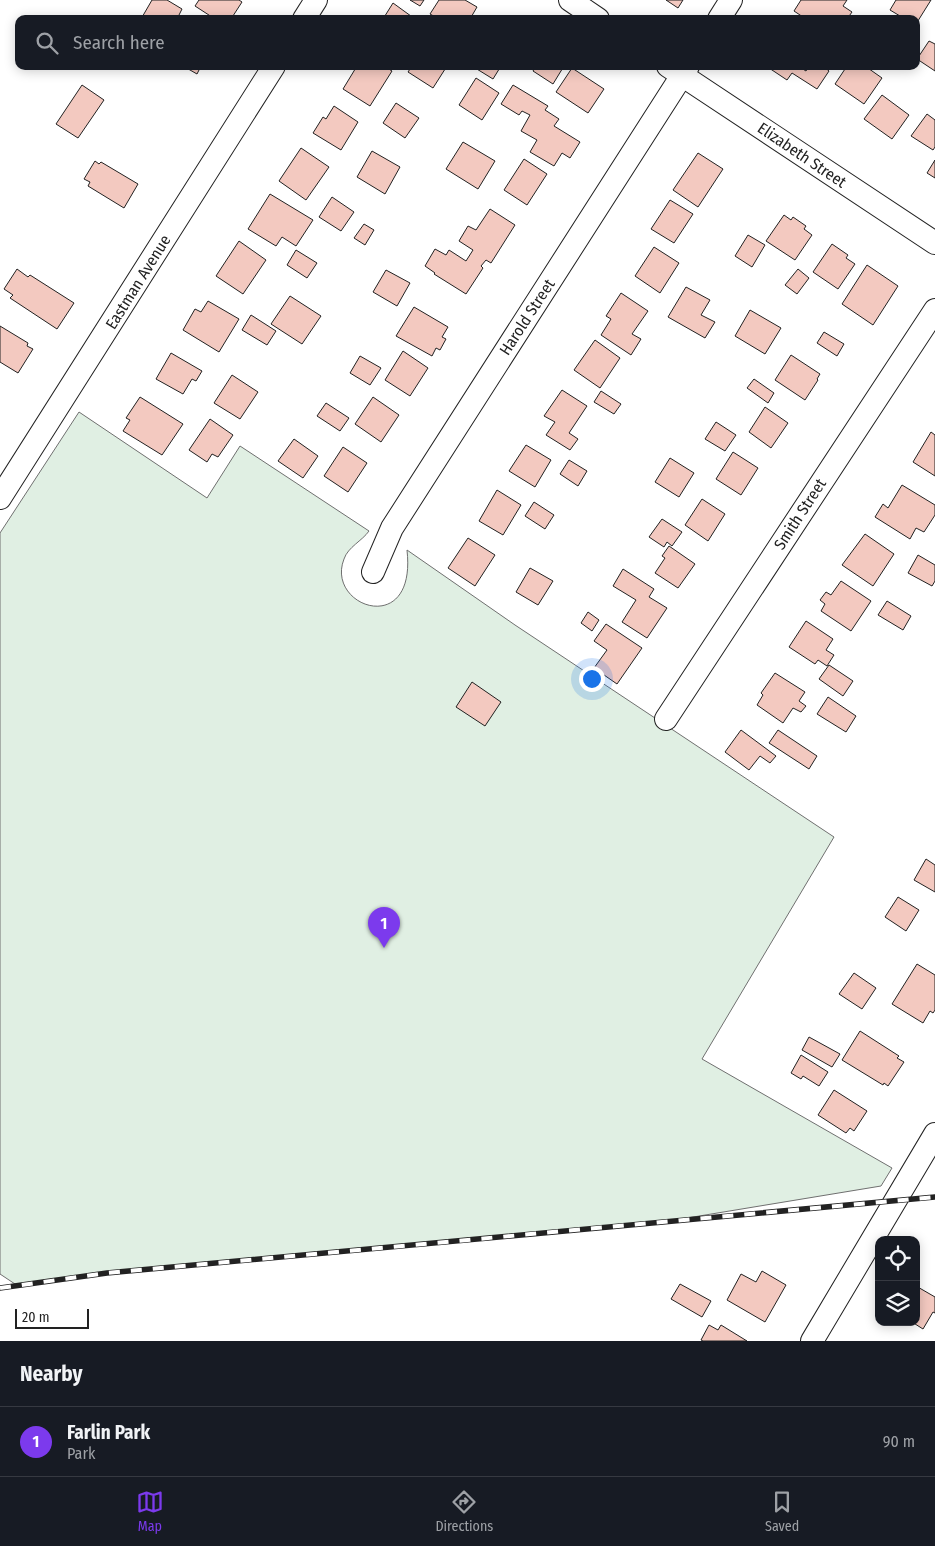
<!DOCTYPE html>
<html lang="en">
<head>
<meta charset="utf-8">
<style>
	body { margin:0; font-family:"Fira Sans Condensed",sans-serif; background:#20242c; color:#f1f3f6 }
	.controls { position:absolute; right:15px; bottom:15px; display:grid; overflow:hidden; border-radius:10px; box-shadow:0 2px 12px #0003 }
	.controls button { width:45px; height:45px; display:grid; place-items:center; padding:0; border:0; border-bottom:1px solid #363941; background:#171b24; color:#f1f3f6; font:25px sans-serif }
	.scale { position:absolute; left:15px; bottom:12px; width:74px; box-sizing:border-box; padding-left:5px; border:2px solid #222; border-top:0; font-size:14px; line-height:18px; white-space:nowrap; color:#222; -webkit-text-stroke:4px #fff; paint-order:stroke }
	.you { position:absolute; left:591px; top:678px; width:18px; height:18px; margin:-12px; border:4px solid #fff; border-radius:50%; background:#1a73e8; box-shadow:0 0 0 8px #1a73e833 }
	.badge { display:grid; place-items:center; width:32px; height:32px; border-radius:50%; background:#7c3aed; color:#fff; font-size:16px; font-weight:700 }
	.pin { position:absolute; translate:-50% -41px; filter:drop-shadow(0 1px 2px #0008) }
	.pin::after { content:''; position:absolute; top:26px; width:18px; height:15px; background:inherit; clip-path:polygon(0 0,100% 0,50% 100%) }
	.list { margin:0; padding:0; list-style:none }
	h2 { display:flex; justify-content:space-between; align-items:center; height:65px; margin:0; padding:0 20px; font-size:21px }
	h2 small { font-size:16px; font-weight:400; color:#9ea1a6 }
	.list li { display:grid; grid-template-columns:32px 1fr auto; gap:15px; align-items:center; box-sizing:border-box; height:70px; padding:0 20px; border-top:1px solid #363941 }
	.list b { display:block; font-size:19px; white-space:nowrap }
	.list p { margin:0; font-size:16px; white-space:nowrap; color:#9ea1a6 }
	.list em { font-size:16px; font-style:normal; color:#9ea1a6 }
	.icon { flex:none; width:28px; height:28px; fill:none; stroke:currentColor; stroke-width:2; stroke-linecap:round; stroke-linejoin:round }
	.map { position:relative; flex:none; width:935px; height:1341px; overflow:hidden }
	.search { position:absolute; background:#171b24; box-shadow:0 2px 12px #0003; left:15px; right:15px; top:15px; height:55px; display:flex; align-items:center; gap:12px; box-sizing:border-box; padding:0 18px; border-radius:10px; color:#9ea1a6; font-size:19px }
	.sheet { height:135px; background:#171b24 }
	nav { display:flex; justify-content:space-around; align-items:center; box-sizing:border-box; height:70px; border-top:1px solid #363941; background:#171b24; font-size:14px; color:#9ea1a6 }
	nav a { display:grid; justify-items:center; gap:2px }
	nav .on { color:#7c3aed }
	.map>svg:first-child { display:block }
	.green { fill:#e0efe3; stroke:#6f6f6f }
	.building { fill:#f3c9c0; stroke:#222 }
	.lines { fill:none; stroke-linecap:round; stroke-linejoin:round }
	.minor-casing { stroke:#222; stroke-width:24 }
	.minor { stroke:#fff; stroke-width:22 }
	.rail-casing { stroke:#222; stroke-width:5.5 }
	.rail { stroke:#fff; stroke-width:4; stroke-dasharray:11; stroke-linecap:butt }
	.labels { text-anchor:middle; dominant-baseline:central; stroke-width:4; stroke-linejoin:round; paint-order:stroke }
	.street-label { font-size:16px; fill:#222; stroke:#fff }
</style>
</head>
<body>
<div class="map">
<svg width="935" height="1341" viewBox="0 0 935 1341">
	<rect width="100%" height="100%" fill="#fff"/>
	<path class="green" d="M79,412L207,498L240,446L369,531C362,541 348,547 344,559C325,607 417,639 407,550L515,625L834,837L702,1059L892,1168L881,1186L675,1220L107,1273L18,1286L0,1274V533Z"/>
	<g class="building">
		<path d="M152,0H167L182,9L177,19H141Z"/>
		<path d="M199,0H239L242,2L231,19H215L195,6Z"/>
		<path d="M410,0H424L420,6Z"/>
		<path d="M439,0H465L477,7L470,19H439L430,14Z"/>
		<path d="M666,0H683L678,8Z"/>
		<path d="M801,0H847L843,6L852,12L847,19H806L794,11Z"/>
		<path d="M896,0H931L916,24V19H905L890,10Z"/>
		<path d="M393,3L415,19H383Z"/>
		<path d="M929,41L935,44V71L917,59Z"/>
		<path d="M183,66H201L197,74Z"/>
		<path d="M357,66H384L392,71L370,106L343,89Z"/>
		<path d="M412,66H447L433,88L408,72Z"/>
		<path d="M472,66H501L493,79Z"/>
		<path d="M536,66H564L553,84L533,71Z"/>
		<path d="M766,66H798L806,71L809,66H823L829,71L817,89L792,73L787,80Z"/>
		<path d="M847,66H865L882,78L864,104L835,84Z"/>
		<path d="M572,68L604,89L588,113L556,92Z"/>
		<path d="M476,78L499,93L482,120L459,105Z"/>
		<path d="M82,85L104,100L78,138L56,124Z"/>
		<path d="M513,85L548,106L545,110L559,119L554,126L580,142L570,158L562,153L554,166L530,152L537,140L521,131L530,115L522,111L519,115L501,104Z"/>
		<path d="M882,95L909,115L892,139L864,119Z"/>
		<path d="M396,103L419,118L405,138L383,123Z"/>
		<path d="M334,106L358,122L341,150L313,133L323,117L326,119Z"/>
		<path d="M927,114L935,120V147L933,150L911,136Z"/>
		<path d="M463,142L495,161L478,189L446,169Z"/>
		<path d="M301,148L329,167L306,200L279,181Z"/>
		<path d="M372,151L400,167L385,194L357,177Z"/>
		<path d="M698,153L723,169L698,207L673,190Z"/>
		<path d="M524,159L547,174L527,205L504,190Z"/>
		<path d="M935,160V178L927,173Z"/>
		<path d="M95,161L99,164L101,162L138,184L124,208L88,186L90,182L84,179Z"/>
		<path d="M270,194L313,220L296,246L282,237L276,246L248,229Z"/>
		<path d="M332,197L354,212L341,231L319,217Z"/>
		<path d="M670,200L693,214L674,243L651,229Z"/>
		<path d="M490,209L515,225L491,263L486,260L481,266L483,268L466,294L434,274L435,273L425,266L435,249L446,255L449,250L466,261L473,250L459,241L468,226L476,230Z"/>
		<path d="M784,215L791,220L793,217L806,226L804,229L812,235L795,260L766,241Z"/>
		<path d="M364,224L374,230L365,245L354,238Z"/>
		<path d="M748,235L765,245L752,267L735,256Z"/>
		<path d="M239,241L266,260L243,294L216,276Z"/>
		<path d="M832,244L848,255L846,258L855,264L838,289L813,272Z"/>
		<path d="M654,247L679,263L660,293L635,276Z"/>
		<path d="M296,250L317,263L307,278L287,265Z"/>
		<path d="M867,265L898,286L873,325L842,304Z"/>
		<path d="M17,269L28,277L30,275L74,303L57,329L10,298L13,295L4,289Z"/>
		<path d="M798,269L809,278L797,294L785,285Z"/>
		<path d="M386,270L410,283L397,306L373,292Z"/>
		<path d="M686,287L710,300L701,315L715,322L705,338L668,317Z"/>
		<path d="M621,293L648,311L632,334L641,339L631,355L601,335L611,319L606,316Z"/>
		<path d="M290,296L321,316L302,344L271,324Z"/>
		<path d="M208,301L239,319L219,352L183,330L195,309L201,312Z"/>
		<path d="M414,307L448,327L442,337L446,339L440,350L436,348L432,356L396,336Z"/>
		<path d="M750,310L781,328L765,354L735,336Z"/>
		<path d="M251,315L276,331L267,345L242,330Z"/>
		<path d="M0,326L28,343L27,346L33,349L18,373L0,362Z"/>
		<path d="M824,332L844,344L837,356L817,343Z"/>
		<path d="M595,340L620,358L600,388L574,370Z"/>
		<path d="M403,351L428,368L410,396L385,380Z"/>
		<path d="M171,353L202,371L196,381L192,379L183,394L156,379Z"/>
		<path d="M791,355L820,374L817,379L818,380L805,400L775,380Z"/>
		<path d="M360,356L381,368L370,385L350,373Z"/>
		<path d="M232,375L258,392L240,419L214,403Z"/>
		<path d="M754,379L774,393L768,403L747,388Z"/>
		<path d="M562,390L587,406L569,433L578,439L570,450L546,435L555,422L544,416Z"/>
		<path d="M601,391L621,404L614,414L594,402Z"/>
		<path d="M140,397L183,424L162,455L123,431L130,420L126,418Z"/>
		<path d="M373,397L399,415L381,442L355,424Z"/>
		<path d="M326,403L349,418L340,431L317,416Z"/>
		<path d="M765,407L788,423L771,448L749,432Z"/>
		<path d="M210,419L233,435L218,457L212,454L207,462L189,450Z"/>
		<path d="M716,422L736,435L725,451L705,439Z"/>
		<path d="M931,432L935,435V476L913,462Z"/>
		<path d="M294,439L318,456L303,478L278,461Z"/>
		<path d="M526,445L551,460L535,487L509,471Z"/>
		<path d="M343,447L367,463L348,492L324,476Z"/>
		<path d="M733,452L758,468L741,495L716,479Z"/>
		<path d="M670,458L694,473L679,497L655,482Z"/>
		<path d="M569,460L587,471L578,486L560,474Z"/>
		<path d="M902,485L935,505V515L924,532L916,528L910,539L875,517L883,504L888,508Z"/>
		<path d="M497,490L521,505L503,535L479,521Z"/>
		<path d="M702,499L725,514L708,541L685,525Z"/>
		<path d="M534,502L554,515L545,529L525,516Z"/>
		<path d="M662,519L682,532L672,546L667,542L664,547L649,537Z"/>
		<path d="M865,534L894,554L873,586L842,565Z"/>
		<path d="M468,538L495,555L475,586L448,568Z"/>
		<path d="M669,546L695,564L678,588L655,573L665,558L662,556Z"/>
		<path d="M918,555L935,565V581L932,586L908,573Z"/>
		<path d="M530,568L553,581L538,605L516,592Z"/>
		<path d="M623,569L654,589L649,597L667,608L647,638L622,622L636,600L613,586Z"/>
		<path d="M841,581L871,601L851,631L821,611L825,604L820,600L826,592L831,595Z"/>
		<path d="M887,601L911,616L903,630L878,615Z"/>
		<path d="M588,612L599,620L592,631L581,623Z"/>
		<path d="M806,621L833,639L826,650L834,655L827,666L818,660L815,664L789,647Z"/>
		<path d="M606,624L642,648L617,684L594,668L607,650L594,641Z"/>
		<path d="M829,665L853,681L843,696L819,679Z"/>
		<path d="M775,673L805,692L799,701L806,706L801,712L793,708L783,723L757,705L763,695L761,693Z"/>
		<path d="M472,682L501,702L485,726L456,707Z"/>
		<path d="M828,697L856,716L846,732L817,714Z"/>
		<path d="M741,730L776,756L770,763L760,756L749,770L725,752Z"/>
		<path d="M778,730L817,756L809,769L769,743Z"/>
		<path d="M926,859L935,865V892L914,880Z"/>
		<path d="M898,897L919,910L906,931L885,917Z"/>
		<path d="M917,964L935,975V1010L933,1013L930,1011L923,1023L892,1004Z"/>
		<path d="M854,973L876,988L862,1009L839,994Z"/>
		<path d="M860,1031L899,1056L897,1058L904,1062L888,1086L884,1083L883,1085L842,1060Z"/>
		<path d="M809,1037L840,1054L832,1067L802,1050Z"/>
		<path d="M801,1055L828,1072L819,1086L803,1076L801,1079L791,1073Z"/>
		<path d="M834,1090L867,1111L854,1131L850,1128L846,1133L818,1115Z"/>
		<path d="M762,1271L786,1285L765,1322L727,1300L741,1274L756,1282Z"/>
		<path d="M680,1284L711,1301L702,1317L671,1299Z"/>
		<path d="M916,1286L935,1297V1313L933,1312L923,1329L912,1322H916Z"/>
		<path d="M709,1325L718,1330L721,1325L747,1341H703L701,1340Z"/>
	</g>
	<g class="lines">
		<defs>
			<g id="minor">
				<path d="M570,0L598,19"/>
				<path d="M304,19L316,0"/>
				<path d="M719,19L731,0"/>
				<path d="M668,66L935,243"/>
				<path d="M0,498L274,66"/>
				<path d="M373,572L392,528L688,66"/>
				<path d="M666,719L935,310"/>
				<path d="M812,1341L935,1134"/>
			</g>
		</defs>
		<use href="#minor" class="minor-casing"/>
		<use href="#minor" class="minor"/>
		<defs>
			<path id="rail" d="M0,1288L107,1273L935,1197"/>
		</defs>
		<use href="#rail" class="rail-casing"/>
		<use href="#rail" class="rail"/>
	</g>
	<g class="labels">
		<g class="street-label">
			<text transform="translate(802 155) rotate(34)">Elizabeth Street</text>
			<text transform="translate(138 282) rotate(-58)">Eastman Avenue</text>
			<text transform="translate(527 317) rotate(-57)">Harold Street</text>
			<text transform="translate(800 514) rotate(-57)">Smith Street</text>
		</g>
	</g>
</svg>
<div class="controls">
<button><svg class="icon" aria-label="locate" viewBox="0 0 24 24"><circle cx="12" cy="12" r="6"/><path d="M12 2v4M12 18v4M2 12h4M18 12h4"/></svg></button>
<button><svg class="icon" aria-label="layers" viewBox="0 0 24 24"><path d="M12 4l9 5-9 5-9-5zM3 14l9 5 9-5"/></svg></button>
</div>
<div class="scale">20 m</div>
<div class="you"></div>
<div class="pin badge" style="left:384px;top:948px">1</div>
<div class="search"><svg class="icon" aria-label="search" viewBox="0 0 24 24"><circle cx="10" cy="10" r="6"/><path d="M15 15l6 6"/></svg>Search here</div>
</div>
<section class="sheet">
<h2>Nearby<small></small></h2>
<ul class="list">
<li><span class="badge">1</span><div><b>Farlin Park</b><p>Park</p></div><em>90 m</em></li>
</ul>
</section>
<nav>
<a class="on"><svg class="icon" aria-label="map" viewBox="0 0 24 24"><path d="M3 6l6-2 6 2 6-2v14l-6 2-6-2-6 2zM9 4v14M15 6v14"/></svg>Map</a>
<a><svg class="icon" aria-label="directions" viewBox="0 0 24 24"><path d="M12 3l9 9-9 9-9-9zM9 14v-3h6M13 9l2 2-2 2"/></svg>Directions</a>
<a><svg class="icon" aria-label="saved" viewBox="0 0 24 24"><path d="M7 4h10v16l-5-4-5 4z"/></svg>Saved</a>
</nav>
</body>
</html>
